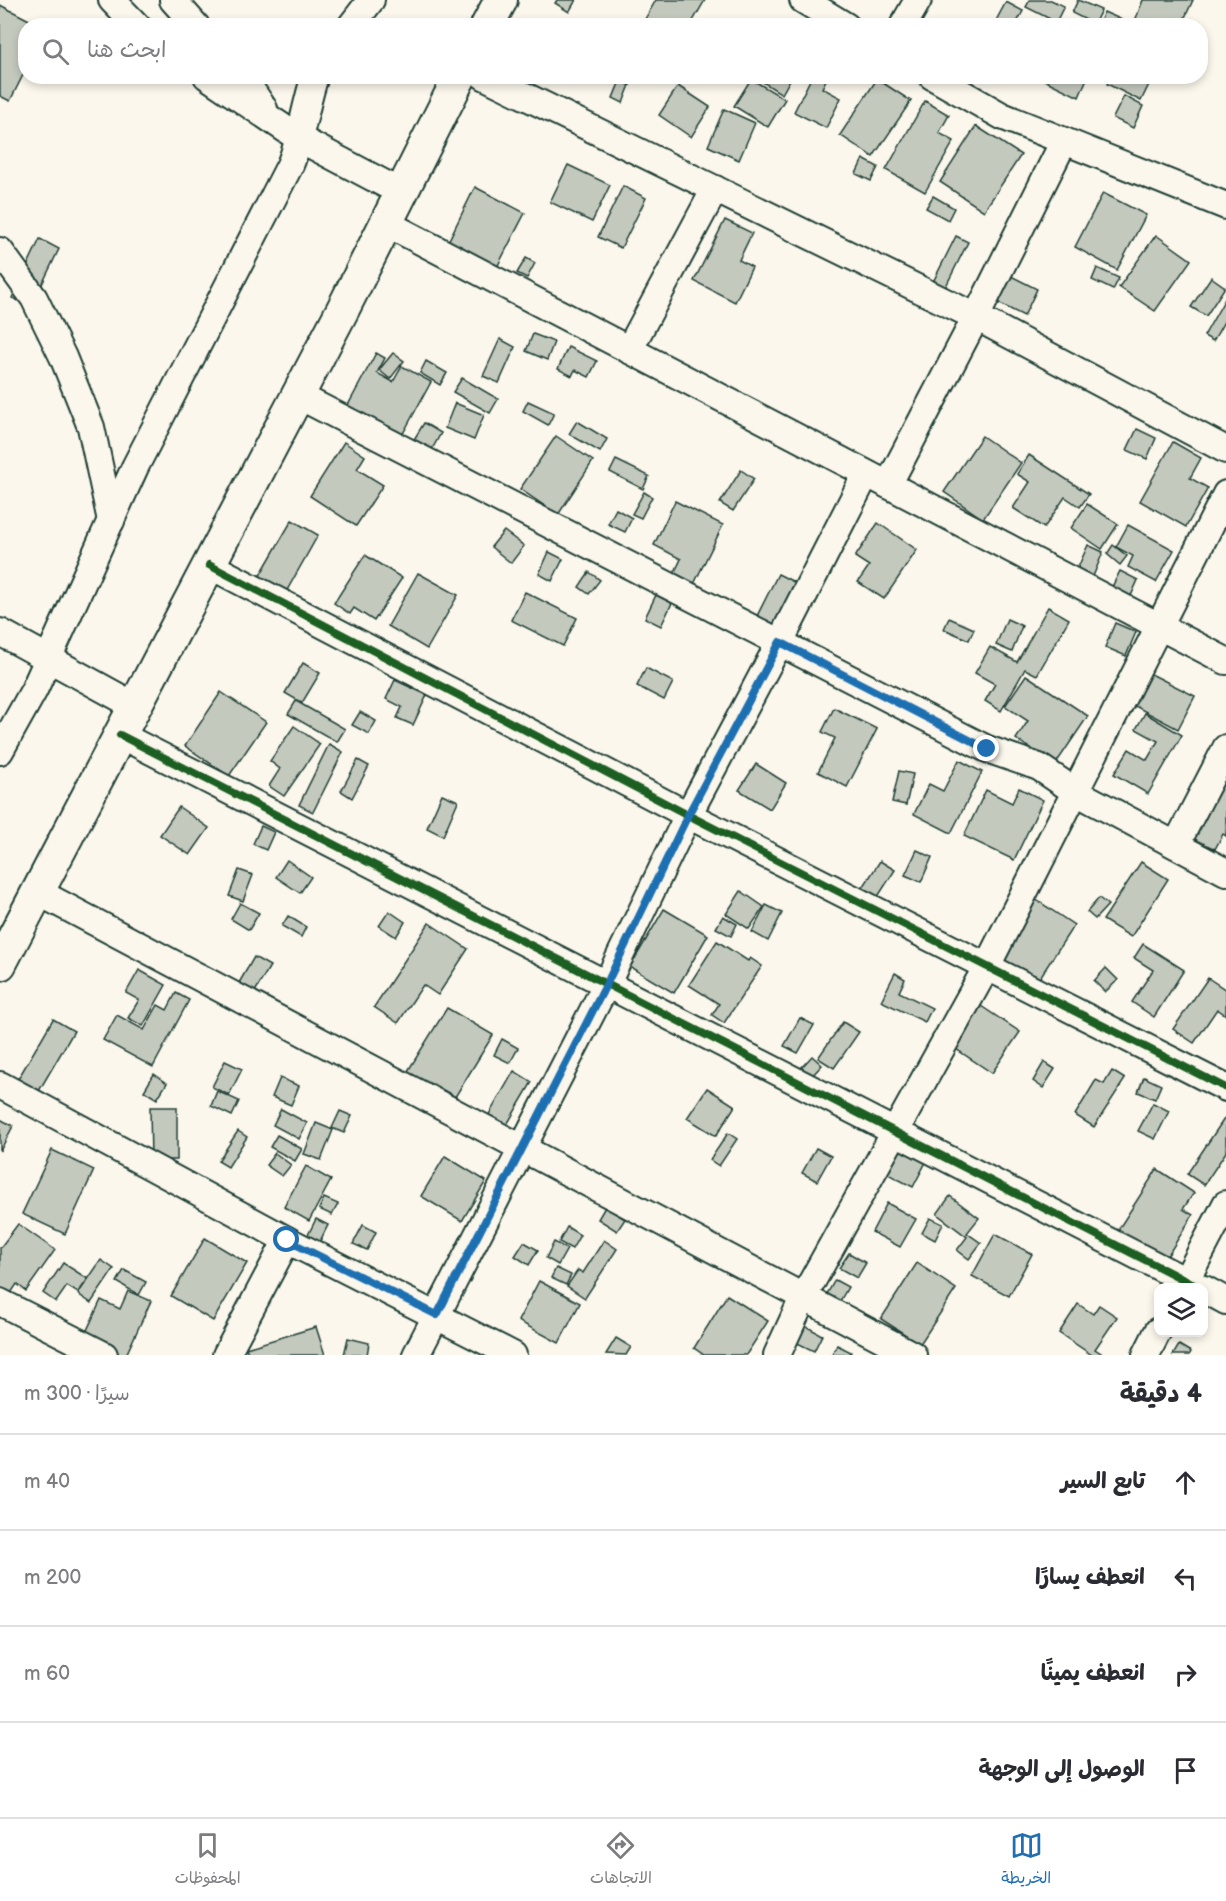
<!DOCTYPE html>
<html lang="ar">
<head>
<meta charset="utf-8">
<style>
	body { margin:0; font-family:"Balsamiq Sans","Playpen Sans Arabic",sans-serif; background:#f2f2f3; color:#2b2b33; direction:rtl }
	.controls { position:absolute; right:18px; bottom:18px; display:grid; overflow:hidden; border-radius:12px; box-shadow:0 3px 9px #0003 }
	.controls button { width:54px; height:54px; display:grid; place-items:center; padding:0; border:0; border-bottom:2px solid #e1e1e2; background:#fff; color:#2b2b33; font:30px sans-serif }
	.stop { position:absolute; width:18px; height:18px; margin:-14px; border:4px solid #1f6fb2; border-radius:50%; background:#fff }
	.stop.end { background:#1f6fb2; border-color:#fff; box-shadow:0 2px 6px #0008 }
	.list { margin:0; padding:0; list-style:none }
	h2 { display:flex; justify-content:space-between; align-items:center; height:78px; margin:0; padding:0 24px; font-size:26px }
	h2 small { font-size:20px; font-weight:400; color:#7c7c81 }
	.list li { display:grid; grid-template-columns:39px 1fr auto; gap:18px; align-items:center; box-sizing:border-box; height:96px; padding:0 24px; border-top:2px solid #e1e1e2 }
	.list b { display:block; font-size:22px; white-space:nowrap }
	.list em { font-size:20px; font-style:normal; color:#7c7c81 }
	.icon { flex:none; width:33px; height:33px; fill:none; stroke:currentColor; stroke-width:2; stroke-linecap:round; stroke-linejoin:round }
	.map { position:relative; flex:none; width:1226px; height:1355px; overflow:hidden; direction:ltr }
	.search { position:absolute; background:#fff; box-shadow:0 3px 9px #0003; left:18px; right:18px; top:18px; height:66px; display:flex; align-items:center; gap:15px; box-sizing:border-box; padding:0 21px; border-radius:24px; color:#7c7c81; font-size:22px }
	.sheet { height:462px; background:#fff }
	nav { display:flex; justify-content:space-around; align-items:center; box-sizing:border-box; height:84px; border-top:2px solid #e1e1e2; background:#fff; font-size:16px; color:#7c7c81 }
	nav a { display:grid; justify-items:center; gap:3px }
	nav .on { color:#1f6fb2 }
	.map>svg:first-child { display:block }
	.building { fill:#c4c9be; stroke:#1f3d34; stroke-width:1.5 }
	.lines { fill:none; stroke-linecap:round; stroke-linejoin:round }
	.minor-casing { stroke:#1f3d34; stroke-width:30 }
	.tertiary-casing { stroke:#1f3d34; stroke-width:36 }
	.minor { stroke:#fbf7ec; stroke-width:26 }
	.tertiary { stroke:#fbf7ec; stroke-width:32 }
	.cycleway-casing { stroke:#fbf7ec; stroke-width:11 }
	.cycleway { stroke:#1b5e20; stroke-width:8 }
	.route { stroke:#1f6fb2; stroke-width:8 }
</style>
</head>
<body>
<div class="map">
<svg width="1226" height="1355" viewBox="0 0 1226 1355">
	<rect width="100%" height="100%" fill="#fbf7ec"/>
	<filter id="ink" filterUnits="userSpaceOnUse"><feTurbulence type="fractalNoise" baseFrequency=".0167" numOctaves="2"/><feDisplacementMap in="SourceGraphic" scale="12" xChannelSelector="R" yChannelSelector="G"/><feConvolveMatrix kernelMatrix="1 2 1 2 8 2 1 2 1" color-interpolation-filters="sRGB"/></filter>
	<g filter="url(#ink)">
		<g class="building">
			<path d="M557,0H576L569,12L555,3Z"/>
			<path d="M656,0H705L690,26H641Z"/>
			<path d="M1030,0H1051L1064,6L1056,22L1026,7Z"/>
			<path d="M1078,0L1101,10L1094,24L1072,13Z"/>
			<path d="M1143,0H1193L1181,26H1133Z"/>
			<path d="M1006,2L1023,11L1015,26H993Z"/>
			<path d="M0,5L41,26H26V69L10,101L0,96Z"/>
			<path d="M1104,12L1129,23L1128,26H1098Z"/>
			<path d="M753,76H792L782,94Z"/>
			<path d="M812,76H828L822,88L841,98L826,128L794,112Z"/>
			<path d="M1041,76H1088L1079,97L1040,78Z"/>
			<path d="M1111,76H1153L1141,101L1107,84Z"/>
			<path d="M751,79L785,99L768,127L734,106Z"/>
			<path d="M877,79L911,101L873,157L840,135Z"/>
			<path d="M620,81L630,85L623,103L613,98Z"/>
			<path d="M678,86L710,107L691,137L659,115Z"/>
			<path d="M1124,96L1143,106L1133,128L1113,118Z"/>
			<path d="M925,101L949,115L939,133L954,141L925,192L886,170Z"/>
			<path d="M724,109L755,123L739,160L708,146Z"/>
			<path d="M976,126L1021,155L984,211L940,182Z"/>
			<path d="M863,159L878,167L871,181L856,174Z"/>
			<path d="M568,165L610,185L592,222L550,202Z"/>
			<path d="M623,186L646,198L621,248L598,237Z"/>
			<path d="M475,187L525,213L495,271L446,246Z"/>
			<path d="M1103,193L1146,215L1117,270L1075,247Z"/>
			<path d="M933,196L954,208L948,220L926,208Z"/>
			<path d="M725,220L752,233L739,260L752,267L735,302L694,281Z"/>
			<path d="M1156,235L1191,260L1155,311L1119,287Z"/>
			<path d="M956,236L968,242L945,288L933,282Z"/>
			<path d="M40,239L59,249L31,307L12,298Z"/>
			<path d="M526,258L535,263L527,278L517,273Z"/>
			<path d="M1097,268L1119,278L1113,290L1092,280Z"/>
			<path d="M1011,276L1037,289L1024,316L980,294Z"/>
			<path d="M1211,277L1225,287L1206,316L1191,307Z"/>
			<path d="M1226,297V318L1213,341L1204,336Z"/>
			<path d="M533,334L554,342L547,360L526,351Z"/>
			<path d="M500,339L515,347L499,383L483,376Z"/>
			<path d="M568,347L597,361L589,377L575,370L572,376L558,369Z"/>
			<path d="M376,353L385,358L377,373L393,382L402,366L431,382L400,439L346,409Z"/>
			<path d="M393,353L404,361L390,379L379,370Z"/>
			<path d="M426,361L447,373L440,385L420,373Z"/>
			<path d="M462,378L498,399L490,413L453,392Z"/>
			<path d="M528,401L554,413L548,425L523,411Z"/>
			<path d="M455,403L484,415L474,440L445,428Z"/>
			<path d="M577,421L607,439L600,452L569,434Z"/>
			<path d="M424,423L441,433L431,451L413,441Z"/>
			<path d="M1137,429L1156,438L1147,459L1127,450Z"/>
			<path d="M556,436L593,461L558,515L520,489Z"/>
			<path d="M982,436L1021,463L983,519L944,492Z"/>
			<path d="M344,442L365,456L357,469L383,485L356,526L310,496Z"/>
			<path d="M1173,442L1201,458L1190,478L1208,488L1186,527L1140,501Z"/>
			<path d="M1029,455L1089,494L1080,507L1065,497L1044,528L1013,508L1030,482L1017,474Z"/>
			<path d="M616,460L649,476L643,489L610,472Z"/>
			<path d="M741,470L754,479L733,511L720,503Z"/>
			<path d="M644,492L652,497L641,518L632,514Z"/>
			<path d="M675,501L723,525L692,588L672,578L681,559L654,545Z"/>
			<path d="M1087,504L1118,524L1102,549L1071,528Z"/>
			<path d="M616,509L632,518L625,532L608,524Z"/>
			<path d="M292,520L318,535L286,592L259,577Z"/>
			<path d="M878,523L917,550L884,599L858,582L869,566L855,557Z"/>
			<path d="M1128,525L1174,550L1156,582L1128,567L1133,556L1116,547Z"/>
			<path d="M504,531L524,546L511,563L491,547Z"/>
			<path d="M1088,545L1103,552L1092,579L1076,572Z"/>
			<path d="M1113,545L1127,556L1120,565L1107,554Z"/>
			<path d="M549,552L563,559L552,581L539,574Z"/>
			<path d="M365,555L402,578L374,621L354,608L350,614L334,603Z"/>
			<path d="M1120,571L1138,580L1130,598L1111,589Z"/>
			<path d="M589,572L600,580L589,594L579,587Z"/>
			<path d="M418,573L458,595L427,649L388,626Z"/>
			<path d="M778,574L796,583L792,637L756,618Z"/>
			<path d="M525,592L577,618L563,646L511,620Z"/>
			<path d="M656,595L672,603L661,626L645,618Z"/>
			<path d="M1048,607L1069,619L1037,675L1025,669L1001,711L985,701L995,684L975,673L990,647L1017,662Z"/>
			<path d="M949,618L974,629L969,640L944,629Z"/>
			<path d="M1007,619L1022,626L1012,652L996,645Z"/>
			<path d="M1115,623L1136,632L1126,656L1105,647Z"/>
			<path d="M303,663L320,673L302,703L285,693Z"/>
			<path d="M646,668L673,682L664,700L637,686Z"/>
			<path d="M1149,673L1195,696L1178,729L1133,705Z"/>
			<path d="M1026,675L1088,716L1055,765L1016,739L1028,721L1005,706Z"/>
			<path d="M395,680L427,695L413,725L397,718L402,707L386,699Z"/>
			<path d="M221,692L266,722L229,776L185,746Z"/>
			<path d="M296,701L345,729L337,742L288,714Z"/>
			<path d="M834,708L877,729L847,787L818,772L835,738L822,732Z"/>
			<path d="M360,712L376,721L369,734L352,725Z"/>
			<path d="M1145,713L1182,735L1148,794L1114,774L1129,749L1147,760L1158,741L1136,729Z"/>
			<path d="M294,726L320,744L284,796L269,786L280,769L270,761Z"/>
			<path d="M329,744L343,752L313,812L299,805Z"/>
			<path d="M358,760L369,766L352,798L341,791Z"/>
			<path d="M959,760L982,772L951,833L914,814L929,784L943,791Z"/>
			<path d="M756,764L786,783L770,809L739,790Z"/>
			<path d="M899,771L913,774L906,805L892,802Z"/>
			<path d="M1224,777L1226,778V836L1223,834L1215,849L1192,838Z"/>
			<path d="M1019,788L1043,800L1014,860L964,836L986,790L1012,803Z"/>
			<path d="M442,794L458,801L443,836L427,828Z"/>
			<path d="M179,807L209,828L190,855L160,835Z"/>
			<path d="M261,826L274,832L266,850L253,844Z"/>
			<path d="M917,850L932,857L921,882L905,875Z"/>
			<path d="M287,860L311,877L300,893L276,877Z"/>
			<path d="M880,861L895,870L877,898L862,889Z"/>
			<path d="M1141,862L1168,879L1131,937L1103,920Z"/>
			<path d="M239,870L253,875L243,901L229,896Z"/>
			<path d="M741,891L764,907L749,929L726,914Z"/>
			<path d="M1032,897L1074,925L1037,982L995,954Z"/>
			<path d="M1099,898L1108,905L1095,919L1087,912Z"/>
			<path d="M240,903L259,913L249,930L231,919Z"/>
			<path d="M766,905L782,913L768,941L752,932Z"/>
			<path d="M664,909L708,935L674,993L630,967Z"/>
			<path d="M389,911L405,922L396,937L379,926Z"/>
			<path d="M288,916L306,927L301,937L282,926Z"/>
			<path d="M723,916L737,924L731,936L716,928Z"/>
			<path d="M429,923L468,949L438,995L423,985L398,1023L374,1007Z"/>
			<path d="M717,941L748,961L750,958L762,966L724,1023L712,1015L719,1004L689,985Z"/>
			<path d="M1143,944L1184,970L1154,1017L1132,1002L1153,970L1134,958Z"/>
			<path d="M254,957L270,966L252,997L236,988Z"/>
			<path d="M1106,968L1118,980L1105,992L1094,981Z"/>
			<path d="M139,970L166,985L143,1026L128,1018L139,1000L126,993Z"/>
			<path d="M895,973L905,979L899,992L932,1008L925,1022L881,1001Z"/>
			<path d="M1208,978L1226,990V1015L1217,1009L1194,1043L1173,1029Z"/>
			<path d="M176,993L189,1000L153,1067L103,1040L117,1015L144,1030L158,1005L167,1010Z"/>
			<path d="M981,1006L1020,1032L992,1073L953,1047Z"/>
			<path d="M447,1008L493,1035L455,1097L433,1084L430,1089L406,1074Z"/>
			<path d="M800,1018L814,1025L798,1053L784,1046Z"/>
			<path d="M53,1019L74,1031L36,1096L15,1084Z"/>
			<path d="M843,1022L859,1032L834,1068L818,1058Z"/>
			<path d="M502,1039L518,1048L510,1063L494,1055Z"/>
			<path d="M812,1056L822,1065L811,1077L801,1068Z"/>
			<path d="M225,1061L242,1069L229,1095L212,1087Z"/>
			<path d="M1044,1062L1055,1069L1043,1088L1033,1081Z"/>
			<path d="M514,1071L532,1082L505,1128L487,1118Z"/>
			<path d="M1112,1071L1125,1079L1094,1127L1075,1115L1096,1080L1104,1084Z"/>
			<path d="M154,1074L167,1083L157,1099L144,1091Z"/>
			<path d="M1144,1077L1161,1085L1155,1099L1138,1092Z"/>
			<path d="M280,1078L299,1086L291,1105L272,1097Z"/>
			<path d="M707,1088L735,1106L716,1136L687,1118Z"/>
			<path d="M217,1091L239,1101L232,1116L211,1106Z"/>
			<path d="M1153,1103L1169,1111L1155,1139L1138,1131Z"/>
			<path d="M150,1107H177V1160H151Z"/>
			<path d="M281,1109L307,1123L299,1139L273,1125Z"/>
			<path d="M340,1111L352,1116L344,1133L332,1128Z"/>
			<path d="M1226,1116V1152L1204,1185L1187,1174Z"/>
			<path d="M0,1119L13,1126L0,1151Z"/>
			<path d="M316,1123L333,1130L321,1160L304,1154Z"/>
			<path d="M238,1131L247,1137L228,1167L218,1161Z"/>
			<path d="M728,1133L737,1139L719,1166L710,1160Z"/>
			<path d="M277,1135L302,1149L295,1161L270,1147Z"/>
			<path d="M816,1148L831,1156L817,1181L802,1173Z"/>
			<path d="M899,1148L926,1162L913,1187L886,1173Z"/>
			<path d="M52,1150L94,1170L65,1234L22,1214Z"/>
			<path d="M275,1153L291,1165L282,1176L266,1165Z"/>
			<path d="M445,1156L486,1181L462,1221L421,1196Z"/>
			<path d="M306,1166L331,1180L309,1221L284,1207Z"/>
			<path d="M1157,1169L1194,1193L1183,1209L1193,1215L1163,1263L1116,1233Z"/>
			<path d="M950,1196L979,1218L967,1233L981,1243L969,1259L957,1250L967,1237L937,1214Z"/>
			<path d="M324,1198L338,1204L332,1215L319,1209Z"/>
			<path d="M887,1203L916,1219L900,1247L872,1232Z"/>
			<path d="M605,1207L625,1219L617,1231L598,1219Z"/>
			<path d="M930,1218L943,1224L935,1240L922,1233Z"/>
			<path d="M316,1219L328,1225L317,1247L305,1241Z"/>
			<path d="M18,1224L55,1250L26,1291L17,1284L7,1299L0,1295V1248Z"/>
			<path d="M363,1225L376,1232L367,1250L353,1244Z"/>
			<path d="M567,1227L580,1235L572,1249L559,1242Z"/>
			<path d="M995,1234L1032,1254L1009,1296L972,1276Z"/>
			<path d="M205,1238L247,1263L213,1321L171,1296Z"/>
			<path d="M604,1240L617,1249L585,1298L567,1286L578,1270L583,1273Z"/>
			<path d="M524,1242L538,1250L529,1265L515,1256Z"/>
			<path d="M554,1242L567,1249L558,1265L546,1258Z"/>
			<path d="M849,1253L866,1263L857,1278L839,1268Z"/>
			<path d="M101,1260L114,1269L91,1303L78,1294Z"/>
			<path d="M63,1263L88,1279L78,1293L67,1286L56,1302L43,1293Z"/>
			<path d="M917,1263L956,1289L920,1344L881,1319Z"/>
			<path d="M556,1268L571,1275L566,1285L551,1278Z"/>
			<path d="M124,1270L146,1282L139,1295L117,1282Z"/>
			<path d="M835,1280L848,1287L840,1301L827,1294Z"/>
			<path d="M539,1281L580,1303L559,1343L518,1321Z"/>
			<path d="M128,1291L151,1301L126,1355H112L82,1341L101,1300L120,1309Z"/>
			<path d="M727,1295L768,1321L746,1355H704L694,1348Z"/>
			<path d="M1078,1304L1093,1314L1099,1305L1117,1317L1095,1349L1104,1355H1092L1059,1333Z"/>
			<path d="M798,1322L822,1335L814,1351L789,1339Z"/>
			<path d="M316,1327L325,1355H249L246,1348Z"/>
			<path d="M348,1338L369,1343L367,1355H344Z"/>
			<path d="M616,1338L631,1347L626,1355L606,1354Z"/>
			<path d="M837,1345L851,1352L849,1355H832Z"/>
			<path d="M1179,1345L1191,1352L1189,1355H1173Z"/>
		</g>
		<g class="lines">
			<defs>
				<g id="minor">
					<path d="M112,0L137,26"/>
					<path d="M173,0L196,26"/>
					<path d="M803,0L846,26"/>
					<path d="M351,26L371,0"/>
					<path d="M903,26L918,0"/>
					<path d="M207,76L300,139L402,193"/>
					<path d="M242,76L264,109"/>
					<path d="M484,76L976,317L1226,450"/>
					<path d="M932,76L1002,116L1226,206"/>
					<path d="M386,223L1226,661"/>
					<path d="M0,251L34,298L63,357L91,427L111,521"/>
					<path d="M629,350L715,189"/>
					<path d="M297,395L987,749L1039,767L1076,792L1226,872"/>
					<path d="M888,485L976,317L1064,141"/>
					<path d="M209,565L688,815L1226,1088"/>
					<path d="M0,632L135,706"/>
					<path d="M120,735L1200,1288"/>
					<path d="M0,751L34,690L135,467L290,165C302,136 305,106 315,76"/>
					<path d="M1176,845L1226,748"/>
					<path d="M38,892L913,1355"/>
					<path d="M0,1085L287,1240L513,1355"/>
					<path d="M1182,1288L1226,1204"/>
					<path d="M1204,1289L1226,1301"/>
					<path d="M0,1302L104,1355"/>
					<path d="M226,1355L287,1240"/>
					<path d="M416,1355L607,983L688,815L780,642L866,474"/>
					<path d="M777,1355L804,1296L986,968L1226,494"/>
					<path d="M1146,1355L1158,1331"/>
				</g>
				<g id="tertiary">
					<path d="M487,26L501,0"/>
					<path d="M0,964L343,309L460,76"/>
				</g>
			</defs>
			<use href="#minor" class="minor-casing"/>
			<use href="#tertiary" class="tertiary-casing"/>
			<use href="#minor" class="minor"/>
			<use href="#tertiary" class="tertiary"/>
			<defs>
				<g id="cycleway">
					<path d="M209,565L688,815L1226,1088"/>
					<path d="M120,735L1200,1288"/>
				</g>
			</defs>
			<use href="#cycleway" class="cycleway-casing"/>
			<use href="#cycleway" class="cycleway"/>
		</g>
	</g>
	<g class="lines" filter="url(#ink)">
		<path class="route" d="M287,1240L437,1315L607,983L688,815L780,642L987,749"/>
	</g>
</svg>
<div class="controls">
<button><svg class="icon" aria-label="layers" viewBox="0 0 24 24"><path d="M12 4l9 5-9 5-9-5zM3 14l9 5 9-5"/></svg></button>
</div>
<div class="stop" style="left:287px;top:1240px"></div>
<div class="stop end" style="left:987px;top:749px"></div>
<div class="search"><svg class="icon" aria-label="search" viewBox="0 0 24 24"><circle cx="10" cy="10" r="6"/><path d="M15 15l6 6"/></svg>ابحث هنا</div>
</div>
<section class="sheet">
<h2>4 دقيقة<small>سيرًا · 300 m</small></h2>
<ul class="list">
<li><svg class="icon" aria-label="ahead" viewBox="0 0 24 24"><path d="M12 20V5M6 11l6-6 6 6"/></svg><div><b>تابع السير</b></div><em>40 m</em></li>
<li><svg class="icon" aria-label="left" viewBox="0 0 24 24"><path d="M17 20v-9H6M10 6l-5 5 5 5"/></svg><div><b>انعطف يسارًا</b></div><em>200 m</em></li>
<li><svg class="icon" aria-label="right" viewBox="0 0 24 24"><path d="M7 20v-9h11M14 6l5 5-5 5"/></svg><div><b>انعطف يمينًا</b></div><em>60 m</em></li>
<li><svg class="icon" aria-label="arrive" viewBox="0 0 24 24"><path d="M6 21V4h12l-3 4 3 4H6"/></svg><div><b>الوصول إلى الوجهة</b></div></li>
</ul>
</section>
<nav>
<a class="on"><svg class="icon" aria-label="map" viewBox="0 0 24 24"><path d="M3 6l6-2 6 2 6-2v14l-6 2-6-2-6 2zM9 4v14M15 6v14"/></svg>الخريطة</a>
<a><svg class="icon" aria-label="directions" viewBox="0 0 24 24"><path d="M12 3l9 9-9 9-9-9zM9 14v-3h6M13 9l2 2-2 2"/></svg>الاتجاهات</a>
<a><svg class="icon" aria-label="saved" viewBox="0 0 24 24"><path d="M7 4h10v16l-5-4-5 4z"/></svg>المحفوظات</a>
</nav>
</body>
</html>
